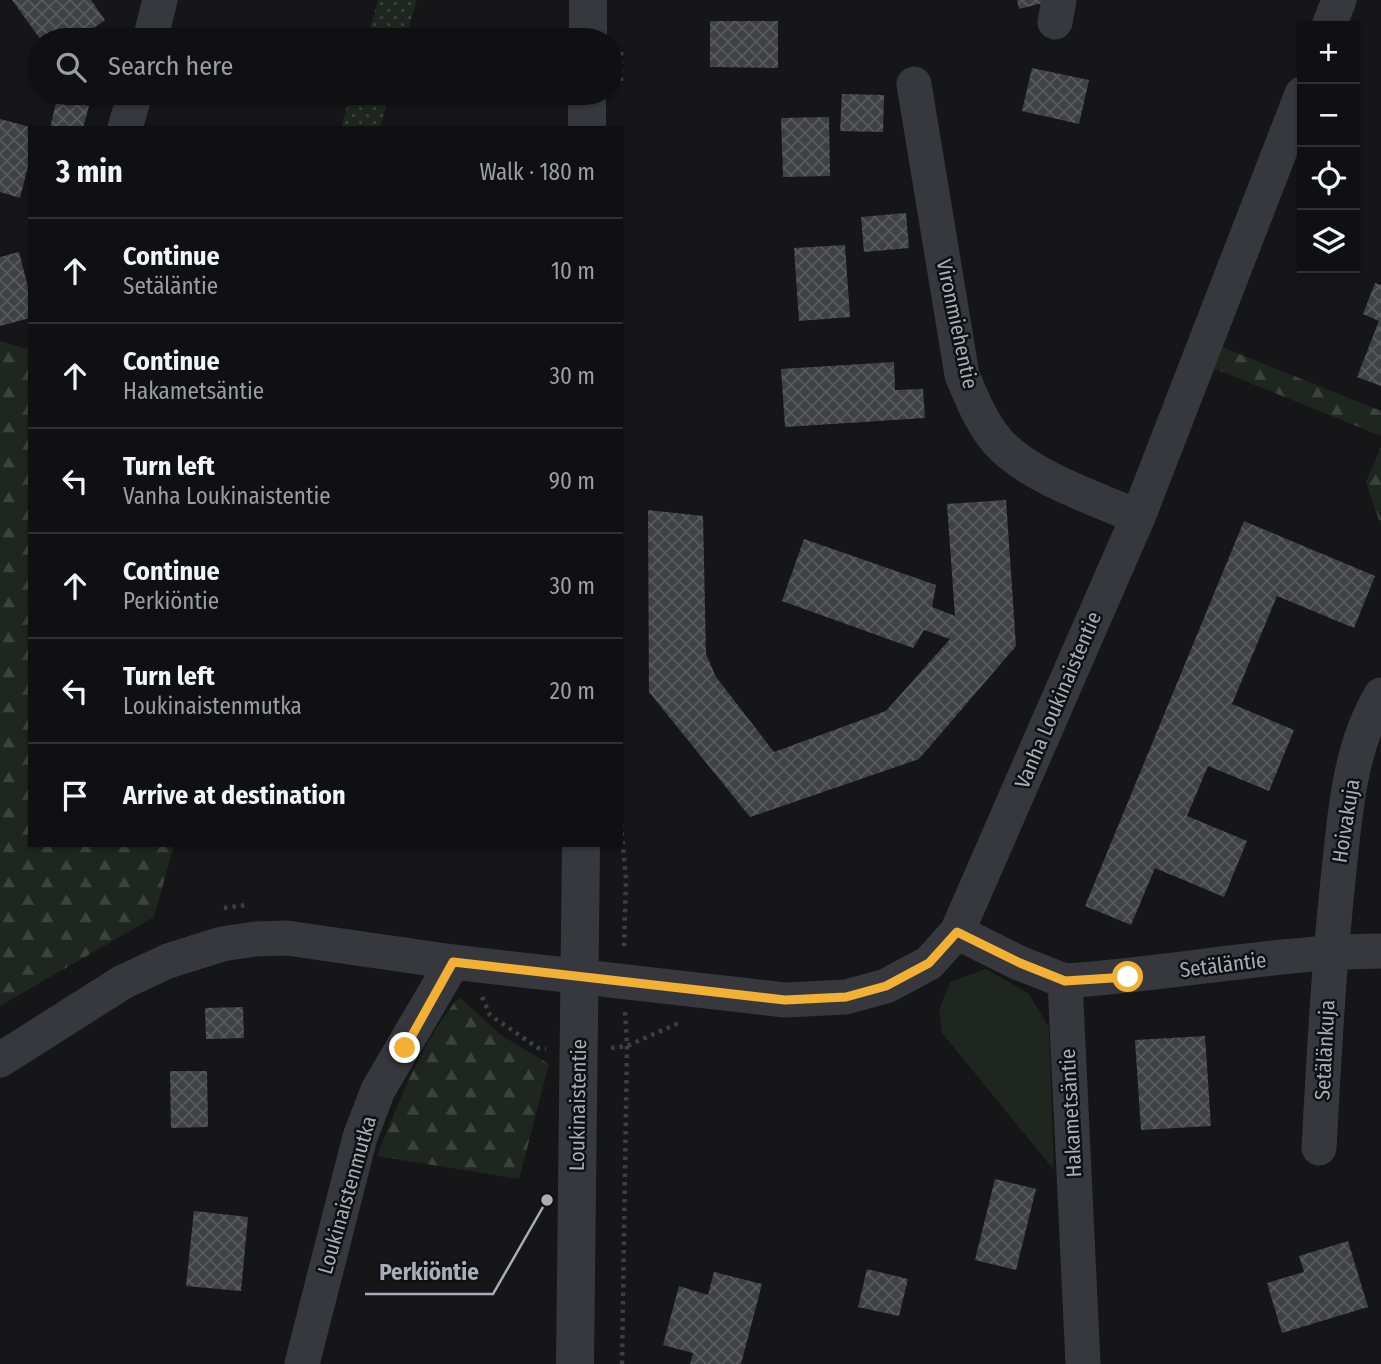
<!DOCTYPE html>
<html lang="en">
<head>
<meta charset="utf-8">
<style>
	body { margin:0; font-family:"Fira Sans Condensed",sans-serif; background:#1e1e20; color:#f1f3f6 }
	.controls { position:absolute; right:21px; top:21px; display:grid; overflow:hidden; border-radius:0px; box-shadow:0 2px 5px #0004 }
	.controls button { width:63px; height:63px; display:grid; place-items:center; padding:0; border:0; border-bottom:2px solid #303032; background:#101012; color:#f1f3f6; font:35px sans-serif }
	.stop { position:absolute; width:21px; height:21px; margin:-16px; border:5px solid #f2b134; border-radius:50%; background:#fff }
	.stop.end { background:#f2b134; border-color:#fff; box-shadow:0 2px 7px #0008 }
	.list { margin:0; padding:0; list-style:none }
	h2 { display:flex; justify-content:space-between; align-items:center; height:91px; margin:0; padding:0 28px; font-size:30px }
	h2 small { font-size:23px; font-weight:400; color:#9c9d9f }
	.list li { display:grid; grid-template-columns:46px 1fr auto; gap:21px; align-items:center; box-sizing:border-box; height:105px; padding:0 28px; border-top:2px solid #303032 }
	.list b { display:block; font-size:26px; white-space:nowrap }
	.list p { margin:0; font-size:23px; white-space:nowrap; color:#9c9d9f }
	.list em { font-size:23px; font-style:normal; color:#9c9d9f }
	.icon { flex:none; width:38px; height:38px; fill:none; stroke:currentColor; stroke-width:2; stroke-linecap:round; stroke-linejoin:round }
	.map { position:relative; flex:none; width:1381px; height:1364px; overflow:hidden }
	.search { position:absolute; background:#101012; box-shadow:0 2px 5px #0004; left:28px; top:28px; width:595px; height:77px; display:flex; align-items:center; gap:18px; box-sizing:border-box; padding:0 24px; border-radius:38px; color:#9c9d9f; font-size:26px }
	.panel { position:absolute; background:#101012; box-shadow:0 2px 5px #0004; left:28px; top:126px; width:595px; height:721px; border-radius:0px }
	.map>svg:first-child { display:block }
	.grass { fill:#1e261f }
	.forest { fill:url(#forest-firs) }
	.park { fill:url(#park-dots) }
	.building { fill:url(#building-cross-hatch) }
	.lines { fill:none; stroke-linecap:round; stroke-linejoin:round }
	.path { stroke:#3d3f44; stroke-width:4.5; stroke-dasharray:3.5 5; stroke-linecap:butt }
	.minor { stroke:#37383d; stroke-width:35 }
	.tertiary { stroke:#37383d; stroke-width:38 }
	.route { stroke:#f2b134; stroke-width:9 }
	.labels { text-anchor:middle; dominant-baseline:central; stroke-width:5; stroke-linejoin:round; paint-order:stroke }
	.street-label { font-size:21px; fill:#a8adb8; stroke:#111113 }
	.leader { fill:none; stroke:#a8adb8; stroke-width:2.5 }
	.callout-dot { fill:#a8adb8; stroke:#111113; stroke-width:2.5 }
	.callout-label { font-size:23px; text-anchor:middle; font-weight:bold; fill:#a8adb8; stroke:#111113; stroke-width:5; stroke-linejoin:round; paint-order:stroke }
</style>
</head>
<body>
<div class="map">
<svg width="1381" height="1364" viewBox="0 0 1381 1364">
	<defs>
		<pattern id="forest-firs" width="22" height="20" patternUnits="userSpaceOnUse" patternTransform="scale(1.75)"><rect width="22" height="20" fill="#1e261f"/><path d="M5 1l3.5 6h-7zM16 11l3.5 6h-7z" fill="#3c433d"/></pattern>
		<pattern id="park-dots" width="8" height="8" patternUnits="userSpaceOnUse" patternTransform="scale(1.75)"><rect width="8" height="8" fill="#1e261f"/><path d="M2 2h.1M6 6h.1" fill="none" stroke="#3c433d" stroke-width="1.8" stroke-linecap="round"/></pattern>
		<pattern id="building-cross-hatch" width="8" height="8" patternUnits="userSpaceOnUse" patternTransform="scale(1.75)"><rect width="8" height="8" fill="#404145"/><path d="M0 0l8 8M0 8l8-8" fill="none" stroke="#595a5e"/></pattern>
	</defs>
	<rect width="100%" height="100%" fill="#161618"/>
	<path class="grass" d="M986,969L1028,993L1049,1027L1054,1170L942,1033L939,1010L950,982Z"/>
	<g class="forest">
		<path d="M0,341L27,349L30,343V845H174L154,917L0,1006Z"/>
		<path d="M1222,347L1381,411V436L1213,368Z"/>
		<path d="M1381,447V526L1366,482Z"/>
		<path d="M459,997L501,1035L549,1064L519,1179L377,1156C400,1100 420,1044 459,997Z"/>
	</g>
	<g class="park">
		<path d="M378,0H417L405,40H367Z"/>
		<path d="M351,93H390L380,128H341Z"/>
	</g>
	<g class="building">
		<path d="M12,0H91L105,20L77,40H41Z"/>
		<path d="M1017,0H1043V3L1019,9Z"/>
		<path d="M710,21H778V68L710,67Z"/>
		<path d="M1032,68L1089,80L1079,124L1022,111Z"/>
		<path d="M842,94L884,95L883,132L840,131Z"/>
		<path d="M57,99L89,106L83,128H50Z"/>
		<path d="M829,117L830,176L783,177L781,118Z"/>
		<path d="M0,119L30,127V158L20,198L0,192Z"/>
		<path d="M906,213L909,248L864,252L861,217Z"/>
		<path d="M845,245L850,317L799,321L794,248Z"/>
		<path d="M19,252L30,295V318L0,326V257Z"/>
		<path d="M1375,283L1381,285V386L1357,377L1379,321L1363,314Z"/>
		<path d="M894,362L895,390L923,389L925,418L785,427L781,369Z"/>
		<path d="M1006,500L1016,646L919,759L750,817L649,692L648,510L703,516L706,654L716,677L774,752L886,711L950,639L924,630L913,648L782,601L804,539L936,585L932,607L955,616L947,504Z"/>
		<path d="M1244,521L1375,576L1354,628L1277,596L1232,704L1294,730L1269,791L1208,766L1187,816L1247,841L1224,897L1155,868L1131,925L1085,906Z"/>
		<path d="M243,1007L244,1038L206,1039L205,1008Z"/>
		<path d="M1205,1036L1211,1126L1141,1130L1135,1040Z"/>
		<path d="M170,1071H207L208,1127L171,1128Z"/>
		<path d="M995,1179L1036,1189L1016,1270L975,1260Z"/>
		<path d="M194,1211L248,1217L241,1291L186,1286Z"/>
		<path d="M1348,1241L1368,1307L1282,1333L1267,1283L1304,1272L1299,1256Z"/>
		<path d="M867,1269L908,1279L899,1316L858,1307Z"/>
		<path d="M714,1272L762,1284L741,1364H690L693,1353L663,1345L679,1286L708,1295Z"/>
	</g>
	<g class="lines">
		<g class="path">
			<path d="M621,81V52"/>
			<path d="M621,824L626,879L624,950"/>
			<path d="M224,908L246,905"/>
			<path d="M482,997L490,1015L538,1048L546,1049"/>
			<path d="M611,1048L627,1046L681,1022"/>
			<path d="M622,1364L627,1046L625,1011"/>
		</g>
		<g class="minor">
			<path d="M1055,22L1059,0"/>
			<path d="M1329,26L1339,0"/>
			<path d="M150,40L160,0"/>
			<path d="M914,84L962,375C972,399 981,422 998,442C1029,477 1095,498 1138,517"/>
			<path d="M125,128L135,93"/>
			<path d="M957,932L1019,963L1065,981L1083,1364"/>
			<path d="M1065,981C1171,974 1275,952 1381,951"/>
			<path d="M0,1060L123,982L168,961L222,944L255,939L287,938L453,962L785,1000L846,997L886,986L929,963L957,932L1138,517L1302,94"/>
			<path d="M1319,1148C1324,1055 1329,963 1339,871C1345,812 1350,747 1381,695"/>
			<path d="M302,1364L360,1137L378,1090L453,962"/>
		</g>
		<g class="tertiary">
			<path d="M588,40V0"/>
			<path d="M587,128V93"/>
			<path d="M575,1364L581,845"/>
		</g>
	</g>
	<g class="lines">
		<path class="route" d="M405,1048L453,962L785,1000L846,997L886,986L929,963L957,932L1020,963L1065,981L1128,977"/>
	</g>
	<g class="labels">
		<g class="street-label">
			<text transform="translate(957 324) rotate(78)">Vironmiehentie</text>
			<text transform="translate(1058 700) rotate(-67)">Vanha Loukinaistentie</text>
			<text transform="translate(1346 821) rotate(-81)">Hoivakuja</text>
			<text transform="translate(1223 965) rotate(-7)">Setäläntie</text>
			<text transform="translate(1325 1050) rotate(-87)">Setälänkuja</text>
			<text transform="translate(578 1105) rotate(-89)">Loukinaistentie</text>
			<text transform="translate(1071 1113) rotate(-93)">Hakametsäntie</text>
			<text transform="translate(347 1195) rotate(-74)">Loukinaistenmutka</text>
		</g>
	</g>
	<path class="leader" d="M547 1200L493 1294H365"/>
	<circle class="callout-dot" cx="547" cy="1200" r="7"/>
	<g class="callout-label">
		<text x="429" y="1280">Perkiöntie</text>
	</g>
</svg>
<div class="controls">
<button>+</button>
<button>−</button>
<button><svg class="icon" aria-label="locate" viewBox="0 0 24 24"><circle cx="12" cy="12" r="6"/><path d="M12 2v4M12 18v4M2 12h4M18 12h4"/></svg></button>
<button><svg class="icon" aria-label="layers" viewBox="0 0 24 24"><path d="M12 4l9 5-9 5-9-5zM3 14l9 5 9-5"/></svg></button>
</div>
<div class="stop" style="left:1128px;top:977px"></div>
<div class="stop end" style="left:405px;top:1048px"></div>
<div class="search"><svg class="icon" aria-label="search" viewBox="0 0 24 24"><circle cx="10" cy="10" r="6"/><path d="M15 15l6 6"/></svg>Search here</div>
<section class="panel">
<h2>3 min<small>Walk · 180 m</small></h2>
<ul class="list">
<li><svg class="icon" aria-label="ahead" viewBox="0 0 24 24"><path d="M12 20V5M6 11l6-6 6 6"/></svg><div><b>Continue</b><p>Setäläntie</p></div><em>10 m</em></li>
<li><svg class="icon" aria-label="ahead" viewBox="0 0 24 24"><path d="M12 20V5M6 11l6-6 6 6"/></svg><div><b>Continue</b><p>Hakametsäntie</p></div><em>30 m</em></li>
<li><svg class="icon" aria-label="left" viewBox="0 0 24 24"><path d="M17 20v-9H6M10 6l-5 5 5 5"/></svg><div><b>Turn left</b><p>Vanha Loukinaistentie</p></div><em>90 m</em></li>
<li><svg class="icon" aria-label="ahead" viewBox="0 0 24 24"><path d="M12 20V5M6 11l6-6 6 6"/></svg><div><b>Continue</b><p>Perkiöntie</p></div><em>30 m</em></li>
<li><svg class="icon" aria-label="left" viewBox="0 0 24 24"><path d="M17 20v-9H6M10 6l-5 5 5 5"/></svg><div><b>Turn left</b><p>Loukinaistenmutka</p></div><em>20 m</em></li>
<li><svg class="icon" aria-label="arrive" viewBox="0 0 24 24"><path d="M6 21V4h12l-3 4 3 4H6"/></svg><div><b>Arrive at destination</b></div></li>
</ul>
</section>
</div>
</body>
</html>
